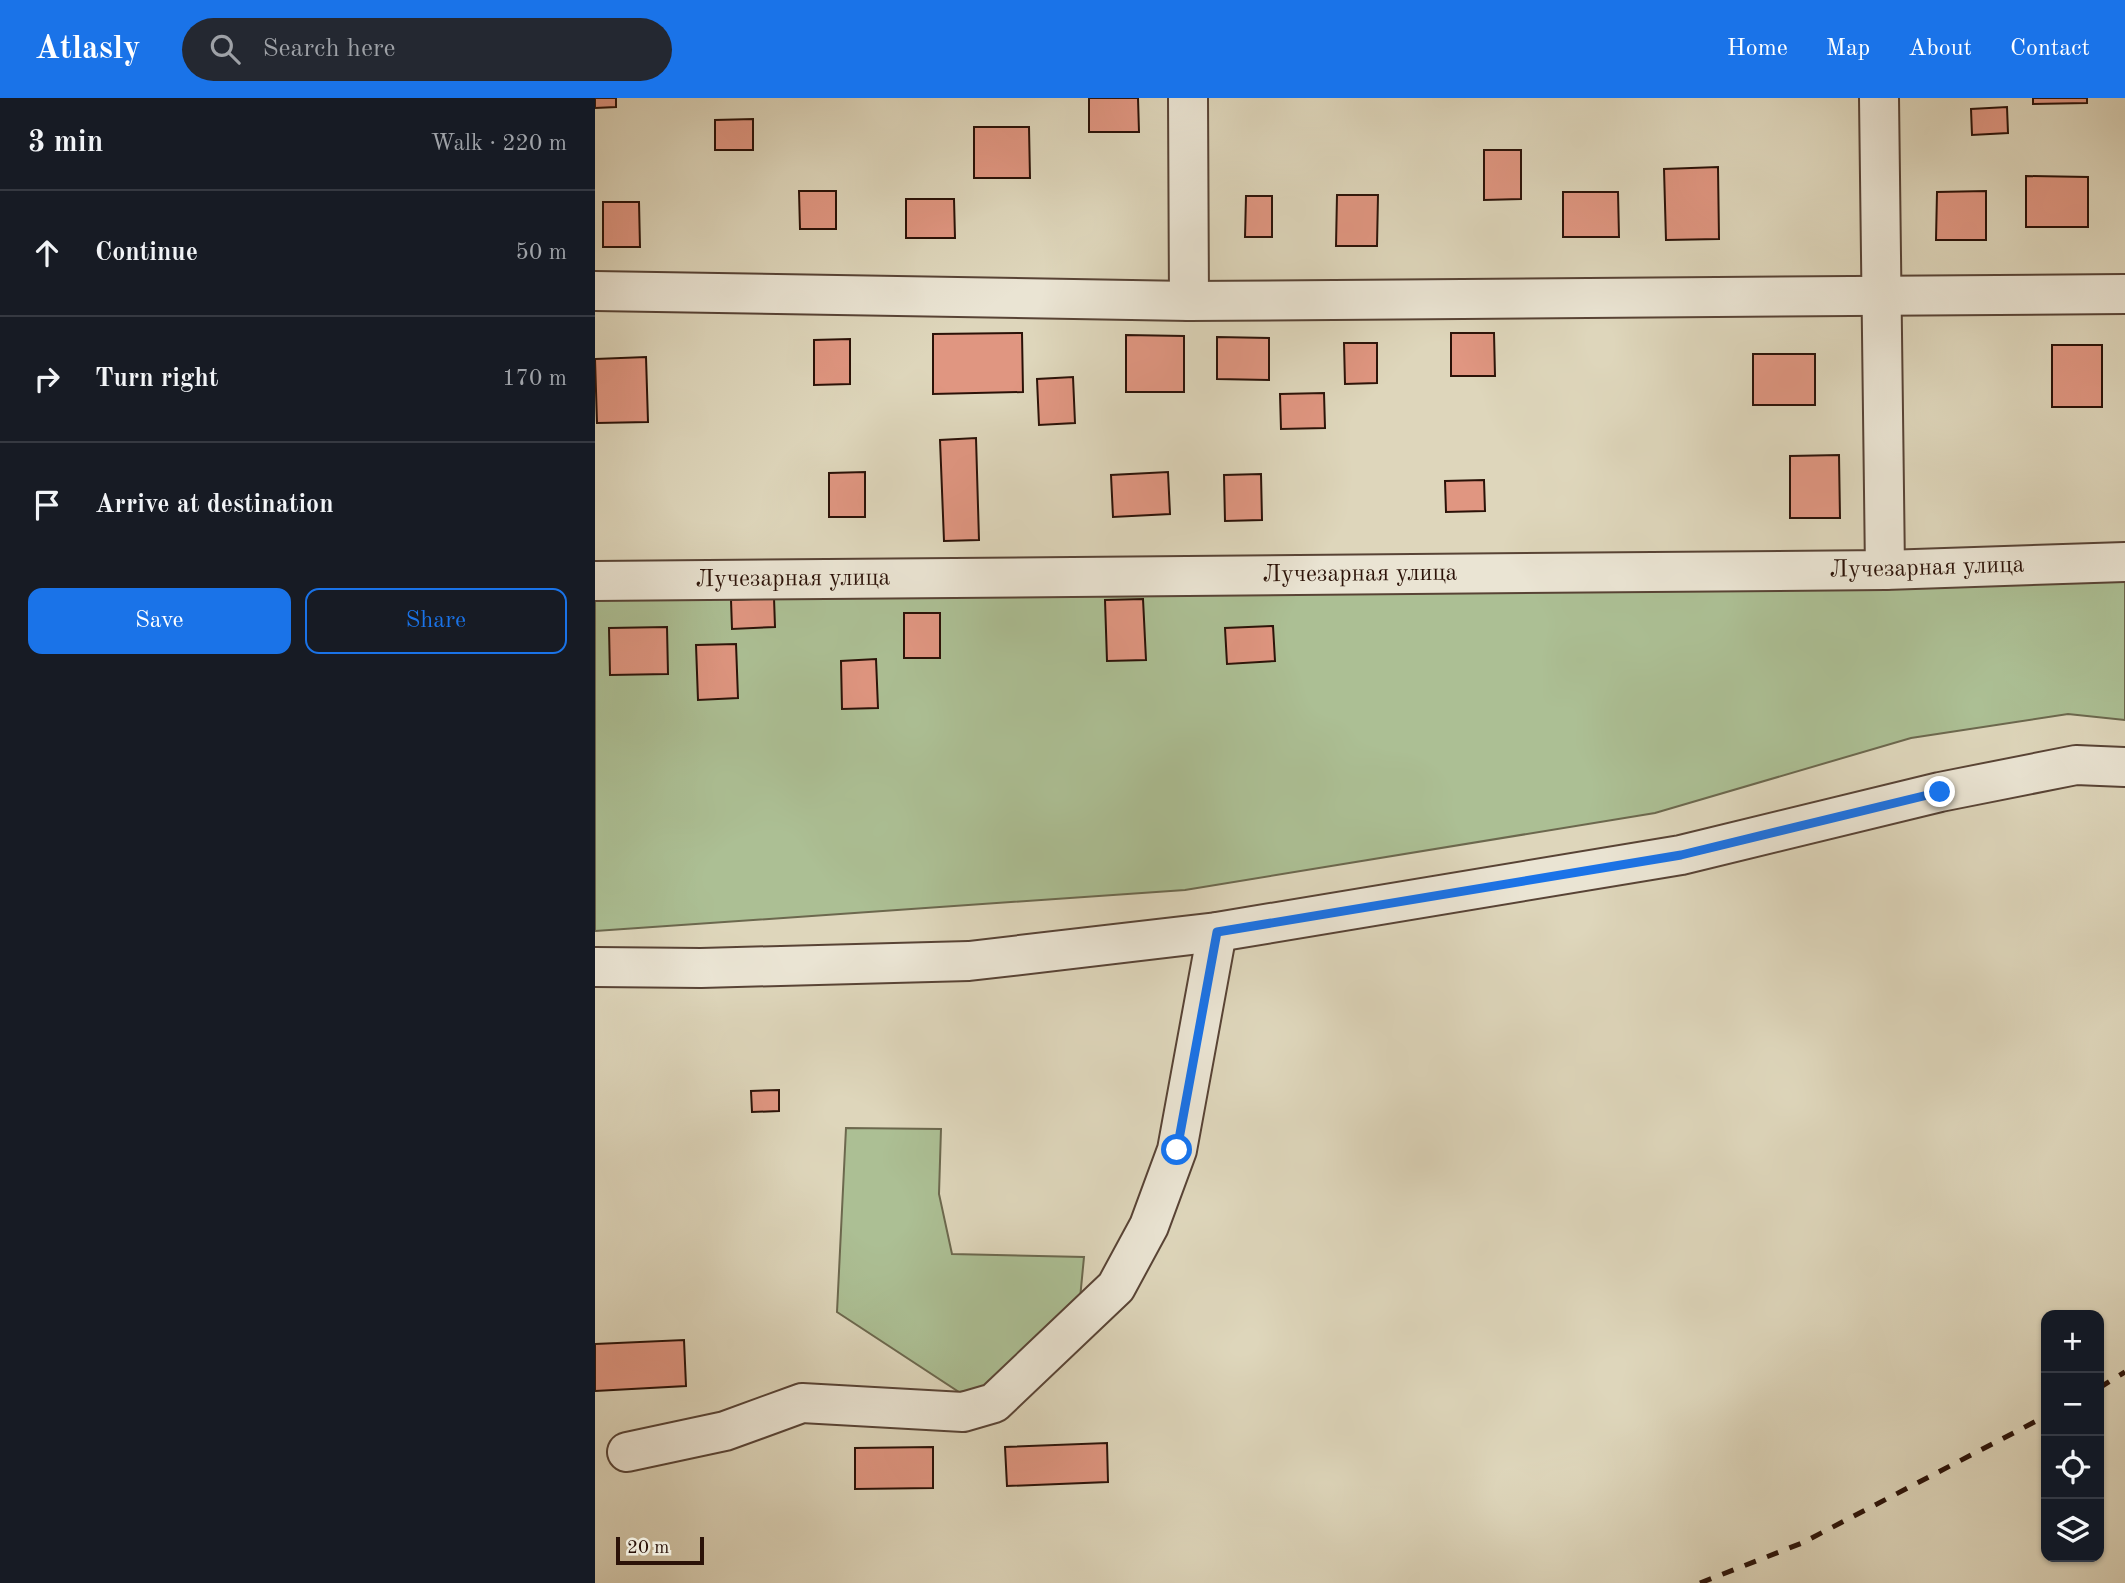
<!DOCTYPE html>
<html lang="en">
<head>
<meta charset="utf-8">
<style>
	body { margin:0; font-family:"Old Standard TT",serif; background:#242831; color:#f1f3f6 }
	.controls { position:absolute; right:21px; bottom:21px; display:grid; overflow:hidden; border-radius:14px; box-shadow:0 2px 5px #0004 }
	.controls button { width:63px; height:63px; display:grid; place-items:center; padding:0; border:0; border-bottom:2px solid #363941; background:#171b24; color:#f1f3f6; font:35px sans-serif }
	.scale { position:absolute; left:21px; bottom:18px; width:88px; box-sizing:border-box; padding-left:7px; border:4px solid #2b1208; border-top:0; font-size:19px; line-height:24px; white-space:nowrap; color:#2b1208; -webkit-text-stroke:5px #eae4d3; paint-order:stroke }
	.stop { position:absolute; width:21px; height:21px; margin:-16px; border:5px solid #1a73e8; border-radius:50%; background:#fff }
	.stop.end { background:#1a73e8; border-color:#fff; box-shadow:0 2px 7px #0008 }
	.list { margin:0; padding:0; list-style:none }
	h2 { display:flex; justify-content:space-between; align-items:center; height:91px; margin:0; padding:0 28px; font-size:30px }
	h2 small { font-size:23px; font-weight:400; color:#9ea1a6 }
	.list li { display:grid; grid-template-columns:46px 1fr auto; gap:21px; align-items:center; box-sizing:border-box; height:126px; padding:0 28px; border-top:2px solid #363941 }
	.list b { display:block; font-size:26px; white-space:nowrap }
	.list em { font-size:23px; font-style:normal; color:#9ea1a6 }
	.actions { display:flex; gap:14px; padding:21px 28px }
	.actions a { flex:1; padding:16px 0; border:2px solid #1a73e8; border-radius:14px; text-align:center; font-size:24px; color:#1a73e8 }
	.actions .main { background:#1a73e8; color:#fff }
	.icon { flex:none; width:38px; height:38px; fill:none; stroke:currentColor; stroke-width:2; stroke-linecap:round; stroke-linejoin:round }
	.map { position:relative; flex:none; width:1530px; height:1485px; overflow:hidden }
	header { display:flex; align-items:center; gap:42px; box-sizing:border-box; height:98px; padding:0 35px; background:#1a73e8; color:#fff }
	header strong { font-size:33px }
	nav { display:flex; gap:38px; margin-inline-start:auto; font-size:24px }
	.search { width:490px; height:63px; background:#242831; display:flex; align-items:center; gap:18px; box-sizing:border-box; padding:0 24px; border-radius:38px; color:#9ea1a6; font-size:26px }
	main { display:flex }
	aside { flex:1; background:#171b24 }
	.map>svg:first-child { display:block }
	.green { fill:#acbf94; stroke:#6c684e; stroke-width:2 }
	.building { fill:#e09681; stroke:#2b1208; stroke-width:2 }
	.lines { fill:none; stroke-linecap:round; stroke-linejoin:round }
	.minor-casing { stroke:#584335; stroke-width:42 }
	.minor { stroke:#eae4d3; stroke-width:38 }
	.rail { stroke:#2b1208; stroke-width:5; stroke-dasharray:12 12; stroke-linecap:butt }
	.route { stroke:#1a73e8; stroke-width:9 }
	.labels { text-anchor:middle; dominant-baseline:central; stroke-width:5; stroke-linejoin:round; paint-order:stroke }
	.street-label { font-size:24px; fill:#2b1208; stroke:#eae4d3 }
</style>
</head>
<body>
<header>
<strong>Atlasly</strong>
<div class="search"><svg class="icon" aria-label="search" viewBox="0 0 24 24"><circle cx="10" cy="10" r="6"/><path d="M15 15l6 6"/></svg>Search here</div>
<nav><a>Home</a><a>Map</a><a>About</a><a>Contact</a></nav>
</header>
<main>
<aside>
<h2>3 min<small>Walk · 220 m</small></h2>
<ul class="list">
<li><svg class="icon" aria-label="ahead" viewBox="0 0 24 24"><path d="M12 20V5M6 11l6-6 6 6"/></svg><div><b>Continue</b></div><em>50 m</em></li>
<li><svg class="icon" aria-label="right" viewBox="0 0 24 24"><path d="M7 20v-9h11M14 6l5 5-5 5"/></svg><div><b>Turn right</b></div><em>170 m</em></li>
<li><svg class="icon" aria-label="arrive" viewBox="0 0 24 24"><path d="M6 21V4h12l-3 4 3 4H6"/></svg><div><b>Arrive at destination</b></div></li>
</ul>
<div class="actions"><a class="main">Save</a><a>Share</a></div>
</aside>
<div class="map">
<svg width="1530" height="1485" viewBox="0 0 1530 1485">
	<rect width="100%" height="100%" fill="#ded6bb"/>
	<filter id="stains"><feTurbulence type="fractalNoise" baseFrequency=".00286" numOctaves="4"/><feColorMatrix values="0 0 0 0 .2 0 0 0 0 .09 0 0 0 0 .02 0 0 0 .5 -.17"/></filter>
	<radialGradient id="worn" r=".72"><stop offset=".6" stop-color="#630" stop-opacity="0"/><stop offset="1" stop-color="#630" stop-opacity=".3"/></radialGradient>
	<g class="green">
		<path d="M1530,469V622L1473,616L1316,640L1060,715L590,792L0,833V488Z"/>
		<path d="M251,1030L346,1031L344,1096L357,1156L489,1159L484,1211L399,1295L364,1294L242,1214Z"/>
	</g>
	<g class="building">
		<path d="M0,0H21V9L0,10Z"/>
		<path d="M494,0H543L544,34H494Z"/>
		<path d="M1438,0H1492V5L1438,6Z"/>
		<path d="M1412,9L1413,35L1377,37L1376,11Z"/>
		<path d="M158,21V52H120V22Z"/>
		<path d="M379,29H434L435,80H379Z"/>
		<path d="M889,52H926V101L889,102Z"/>
		<path d="M1123,69L1124,141L1071,142L1069,71Z"/>
		<path d="M1431,78L1493,79V129H1431Z"/>
		<path d="M204,93H241V131H205Z"/>
		<path d="M1391,93V142H1341L1342,94Z"/>
		<path d="M968,94H1023L1024,139H968Z"/>
		<path d="M742,97H783L782,148H741Z"/>
		<path d="M651,98H677V139H650Z"/>
		<path d="M311,101H359L360,140H311Z"/>
		<path d="M8,104H44L45,149H8Z"/>
		<path d="M427,235L428,294L338,296V236Z"/>
		<path d="M856,235H899L900,278H856Z"/>
		<path d="M531,237L589,238V294H531Z"/>
		<path d="M622,239L674,240V282L622,281Z"/>
		<path d="M255,241V286L219,287V242Z"/>
		<path d="M749,245H782V285L750,286Z"/>
		<rect x="1457" y="247" width="50" height="62"/>
		<rect x="1158" y="256" width="62" height="51"/>
		<path d="M51,259L53,324L2,325L0,261Z"/>
		<path d="M478,279L480,325L444,327L442,281Z"/>
		<path d="M729,295L730,330L686,331L685,296Z"/>
		<path d="M381,340L384,442L349,443L345,342Z"/>
		<path d="M1244,357L1245,420H1195V358Z"/>
		<path d="M270,374V419H234V375Z"/>
		<path d="M573,374L575,416L518,419L516,377Z"/>
		<path d="M666,376L667,422L630,423L629,377Z"/>
		<path d="M889,382L890,413L851,414L850,383Z"/>
		<path d="M179,500L180,529L137,531L136,502Z"/>
		<path d="M548,501L551,562L512,563L510,502Z"/>
		<rect x="309" y="515" width="36" height="45"/>
		<path d="M678,528L680,563L632,566L630,530Z"/>
		<path d="M72,529L73,576L15,577L14,530Z"/>
		<path d="M141,546L143,600L103,602L101,547Z"/>
		<path d="M281,561L283,610L247,611L246,563Z"/>
		<path d="M184,992V1013L157,1014L156,993Z"/>
		<path d="M89,1242L91,1288L0,1293V1246Z"/>
		<path d="M512,1345L513,1384L412,1388L410,1349Z"/>
		<path d="M338,1349V1390L260,1391V1350Z"/>
	</g>
	<g class="lines">
		<defs>
			<g id="minor">
				<path d="M593,0L594,203"/>
				<path d="M1284,0L1290,472"/>
				<path d="M0,193L594,203L1530,196"/>
				<path id="s1" d="M0,483L1290,472L1530,464"/>
				<path d="M0,869L106,870L374,863L622,834L1086,757L1345,694L1481,667L1530,669"/>
				<path d="M32,1354L130,1333L207,1305L368,1314L399,1305L521,1189L554,1128L582,1052L622,834"/>
			</g>
		</defs>
		<use href="#minor" class="minor-casing"/>
		<use href="#minor" class="minor"/>
		<g class="rail">
			<path d="M1504,1290L1530,1274"/>
			<path d="M1105,1485L1207,1445L1451,1318"/>
		</g>
	</g>
	<g class="lines">
		<path class="route" d="M582,1052L622,834L1086,757L1345,694"/>
	</g>
	<g class="labels">
		<g class="street-label">
			<text stroke="none"><textPath href="#s1" startOffset="1332">Лучезарная улица</textPath></text>
			<text stroke="none"><textPath href="#s1" startOffset="765">Лучезарная улица</textPath></text>
			<text stroke="none"><textPath href="#s1" startOffset="198">Лучезарная улица</textPath></text>
		</g>
	</g>
	<rect width="100%" height="100%" filter="url(#stains)"/>
	<rect width="100%" height="100%" fill="url(#worn)"/>
</svg>
<div class="controls">
<button>+</button>
<button>−</button>
<button><svg class="icon" aria-label="locate" viewBox="0 0 24 24"><circle cx="12" cy="12" r="6"/><path d="M12 2v4M12 18v4M2 12h4M18 12h4"/></svg></button>
<button><svg class="icon" aria-label="layers" viewBox="0 0 24 24"><path d="M12 4l9 5-9 5-9-5zM3 14l9 5 9-5"/></svg></button>
</div>
<div class="scale">20 m</div>
<div class="stop" style="left:582px;top:1052px"></div>
<div class="stop end" style="left:1345px;top:694px"></div>
</div>
</main>
</body>
</html>
